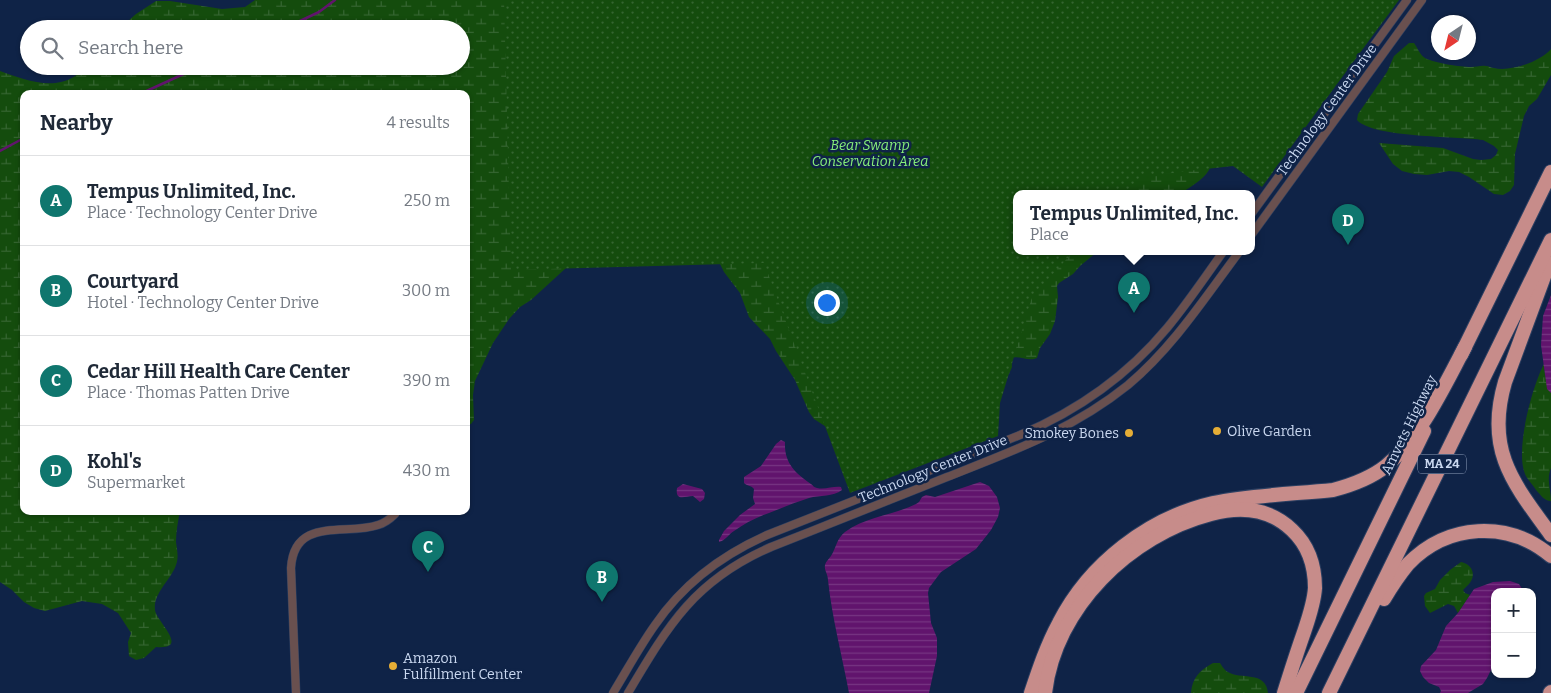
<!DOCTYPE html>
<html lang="en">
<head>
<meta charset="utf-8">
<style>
	body { margin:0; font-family:Bitter,serif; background:#f6f6f7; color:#1f2937 }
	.controls { position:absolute; right:15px; bottom:15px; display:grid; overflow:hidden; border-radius:10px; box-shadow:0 1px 4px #0004 }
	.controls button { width:45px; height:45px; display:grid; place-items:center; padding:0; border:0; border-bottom:1px solid #e0e1e3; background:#fff; color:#1f2937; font:25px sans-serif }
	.compass { position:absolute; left:1431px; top:15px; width:45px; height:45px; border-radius:50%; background:#fff; box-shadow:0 1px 4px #0004; rotate:215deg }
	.you { position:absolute; left:826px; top:302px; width:18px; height:18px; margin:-12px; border:4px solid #fff; border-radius:50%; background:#1a73e8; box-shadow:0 0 0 8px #1a73e833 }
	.badge { display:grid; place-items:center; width:32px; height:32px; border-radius:50%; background:#0f766e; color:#fff; font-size:16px; font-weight:700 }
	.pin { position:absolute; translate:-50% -41px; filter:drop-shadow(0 1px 2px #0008) }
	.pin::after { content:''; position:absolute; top:26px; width:18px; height:15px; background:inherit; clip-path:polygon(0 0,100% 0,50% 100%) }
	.popup { position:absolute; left:1013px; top:190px; width:242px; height:65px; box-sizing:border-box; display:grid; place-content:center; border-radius:10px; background:#fff; filter:drop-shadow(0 1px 4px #0005); font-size:16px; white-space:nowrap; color:#747a83 }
	.popup b { font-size:19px; color:#1f2937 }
	.popup::after { content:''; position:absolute; left:50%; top:100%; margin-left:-10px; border:10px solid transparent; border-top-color:#fff }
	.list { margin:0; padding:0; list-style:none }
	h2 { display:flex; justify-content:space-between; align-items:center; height:65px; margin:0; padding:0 20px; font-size:21px }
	h2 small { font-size:16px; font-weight:400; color:#747a83 }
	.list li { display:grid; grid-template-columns:32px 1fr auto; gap:15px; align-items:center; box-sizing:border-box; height:90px; padding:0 20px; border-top:1px solid #e0e1e3 }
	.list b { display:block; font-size:19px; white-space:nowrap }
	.list p { margin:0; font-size:16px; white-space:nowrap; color:#747a83 }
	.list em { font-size:16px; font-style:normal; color:#747a83 }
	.icon { flex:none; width:28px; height:28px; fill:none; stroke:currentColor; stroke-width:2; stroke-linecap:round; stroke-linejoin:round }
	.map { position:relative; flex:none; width:1551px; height:693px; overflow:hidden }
	.search { position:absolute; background:#fff; box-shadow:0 1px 4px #0004; left:20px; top:20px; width:450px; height:55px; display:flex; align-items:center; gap:12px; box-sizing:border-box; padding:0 18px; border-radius:28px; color:#747a83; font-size:19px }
	.panel { position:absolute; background:#fff; box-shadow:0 1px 4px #0004; left:20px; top:90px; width:450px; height:425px; border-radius:10px }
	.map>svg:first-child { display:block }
	.wetland { fill:url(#wetland-marsh) }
	.park { fill:url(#park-dots) }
	.water { fill:url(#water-rules) }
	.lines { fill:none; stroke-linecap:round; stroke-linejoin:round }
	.stream { stroke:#61146d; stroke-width:2.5 }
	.street-casing { stroke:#2d4062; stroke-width:9 }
	.highway-casing { stroke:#2d4062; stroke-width:16 }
	.street { stroke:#69504f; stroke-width:8 }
	.highway { stroke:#c78c8a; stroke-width:14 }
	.poi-dot { fill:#e5ad36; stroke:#0f2347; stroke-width:2 }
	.labels { text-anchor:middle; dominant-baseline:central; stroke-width:5; stroke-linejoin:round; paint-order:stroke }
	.shield { fill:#0f2347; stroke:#92a2bd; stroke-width:1 }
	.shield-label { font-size:12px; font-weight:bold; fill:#cad8f0 }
	.street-label { font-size:14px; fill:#cad8f0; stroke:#0f2347 }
	.park-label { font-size:14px; font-style:italic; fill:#87ef7a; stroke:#0f2347 }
	.poi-label { font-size:14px; fill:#cad8f0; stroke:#0f2347; text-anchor:start }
</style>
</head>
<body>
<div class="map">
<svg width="1551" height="693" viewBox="0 0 1551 693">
	<defs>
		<pattern id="wetland-marsh" width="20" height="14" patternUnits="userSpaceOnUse" patternTransform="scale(1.25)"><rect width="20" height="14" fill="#144c0d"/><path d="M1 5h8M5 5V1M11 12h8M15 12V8" fill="none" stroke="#356531"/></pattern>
		<pattern id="park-dots" width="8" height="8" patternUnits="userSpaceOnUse" patternTransform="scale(1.25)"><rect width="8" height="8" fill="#144c0d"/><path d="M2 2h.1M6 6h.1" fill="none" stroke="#356531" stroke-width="1.8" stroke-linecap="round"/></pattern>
		<pattern id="water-rules" width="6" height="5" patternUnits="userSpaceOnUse" patternTransform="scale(1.25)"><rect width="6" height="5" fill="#61146d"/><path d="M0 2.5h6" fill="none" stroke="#763582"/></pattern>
	</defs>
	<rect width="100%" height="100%" fill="#0f2347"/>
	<g class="wetland">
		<path d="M255,0H1399L1311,119L1296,112L1213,158C1211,161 1211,166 1209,170C1203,180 1189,188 1179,194H1016V252H1097L1080,266L1073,274L1059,283L1057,286L1058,297L1055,321L1050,334L1040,348L1037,358C1028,362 1019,355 1011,358L1012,367L1009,374L831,430L814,419L809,412L795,380L776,351L770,339L749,317L740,293L724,272L717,258L566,268L531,300L520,307L509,319L493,343L475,381L473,395L474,420L471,424L466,425V94H24V511H180C178,521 176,532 176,542C177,550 179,557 176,565C171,580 153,593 155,610C156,621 191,650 156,647L144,658L136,660L129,656L128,642L131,633L118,613L102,604L82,601L45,611L34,608L24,602L12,590L0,582V71C17,77 42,87 61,82C71,80 80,73 87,66H461V29H119L136,14L156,1H170L222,9L245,7Z"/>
		<path d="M1409,43H1414C1418,48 1419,54 1425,58C1434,63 1461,67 1471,67C1476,67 1482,65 1486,66C1489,66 1491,68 1494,68C1510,72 1540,62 1551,49V75L1537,99L1529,106L1524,116L1515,154L1514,185L1510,191L1503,195L1494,194L1469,177L1459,172L1449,171L1427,175L1414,174L1402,171L1393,164L1379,143L1443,148L1473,159L1481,160L1491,159L1496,155L1498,150L1494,146L1483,140C1457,136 1373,138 1357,120L1358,114L1387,72L1394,56Z"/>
		<path d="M1544,364L1545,375L1551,393V468C1546,480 1551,489 1551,501C1544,501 1541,495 1536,490C1533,485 1527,479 1525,474C1515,450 1532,387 1544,364Z"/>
		<path d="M1461,562C1472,564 1477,575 1469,584C1467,586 1465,588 1463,590L1465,593L1470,595L1458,613L1454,606L1448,604L1430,613L1425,606L1424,596L1426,593L1435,589L1440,580L1450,570Z"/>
		<path d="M1213,663H1220C1222,666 1225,671 1228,672C1240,680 1266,670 1268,693H1191C1192,678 1200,670 1213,663Z"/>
	</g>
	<path class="park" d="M504,0H1398L1262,187L1233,166L1143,176L1126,194H1016V252H1073L1032,297L1000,403L998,436L850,493L764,263L511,270Z"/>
	<g class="water">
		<path d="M1551,295V393L1547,389L1541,345L1543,316Z"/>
		<path d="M781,440L785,442C784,463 795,473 811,484C814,486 813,487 817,488C825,490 833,486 841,487L842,490C833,497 820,495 809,498C796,502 782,508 769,513C757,517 744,524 734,531C729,534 725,541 719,542V540L724,531L740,515L755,504L753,498L754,489C751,485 747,486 744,483V477L761,466L776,444Z"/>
		<path d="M980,482L989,486L997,497L1000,508L998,517L991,530L976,549L941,572L929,588L928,593L931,623L937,638V656L929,693H849C842,655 832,618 828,580C828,574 824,570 825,565C826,561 829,559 831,556C836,548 837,538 845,532C865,517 894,515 916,504L919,502L922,497L926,495L935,497Z"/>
		<path d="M683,484L702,489L705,493L704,499L700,502L693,496C685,496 675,502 677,488Z"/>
		<path d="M1510,581L1519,584L1524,592H1495V662L1487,678L1483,684L1468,693H1440L1441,691L1439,687L1429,683L1423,677L1420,671L1421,666L1436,650L1446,626L1458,613L1474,589L1493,582Z"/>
	</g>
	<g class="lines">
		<g class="stream">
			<path d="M283,29L319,12L335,0"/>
			<path d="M140,94L201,66"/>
			<path d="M0,151L24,138"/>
		</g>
		<defs>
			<g id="street">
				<path d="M1252,213L1407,0"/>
				<path d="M1252,234L1422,0"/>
				<path d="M296,693L291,568C294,516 346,536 378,525C385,523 390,519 395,514"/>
				<path d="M613,693C627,670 640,646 655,625C683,584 722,555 767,535L1020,435C1077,411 1127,376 1167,328C1187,304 1205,277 1223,252"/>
				<path d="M628,693C669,624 695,580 771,547C830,524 889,500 947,477C1013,451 1072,430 1128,385C1173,347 1204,299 1239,252"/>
			</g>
			<g id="highway">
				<path d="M1549,263L1505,382C1485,450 1513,483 1551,535"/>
				<path d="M1461,355L1551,172"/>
				<path d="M1384,599C1391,587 1399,575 1408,564C1448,523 1508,520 1551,556"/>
				<path d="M1031,693C1039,669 1047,645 1059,623C1089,564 1148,518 1213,503C1252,495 1293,494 1333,490C1352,485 1371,478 1386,466C1421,437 1444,386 1465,347"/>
				<path d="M1045,693C1055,607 1130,535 1211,514C1240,506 1269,508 1292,530C1308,545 1315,566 1315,588C1314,604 1308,620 1303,635C1296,655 1290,674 1284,693"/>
				<path d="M1296,693L1424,431"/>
				<path d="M1329,693L1551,240"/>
				<path d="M1550,693L1551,692"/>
			</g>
		</defs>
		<use href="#street" class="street-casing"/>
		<use href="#highway" class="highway-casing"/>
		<use href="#street" class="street"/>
		<use href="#highway" class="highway"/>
	</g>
	<g class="poi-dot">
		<circle cx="1217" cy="431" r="5"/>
		<circle cx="1129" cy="433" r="5"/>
		<circle cx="393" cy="666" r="5"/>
	</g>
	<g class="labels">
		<rect class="shield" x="1418" y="454.5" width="48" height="19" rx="4"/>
		<g class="shield-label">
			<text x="1442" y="464">MA 24</text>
		</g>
		<g class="street-label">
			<text transform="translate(1327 110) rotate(-54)">Technology Center Drive</text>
			<text transform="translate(1409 425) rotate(-64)">Amvets Highway</text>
			<text transform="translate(933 469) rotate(-22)">Technology Center Drive</text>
		</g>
		<g class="park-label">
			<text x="870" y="145">Bear Swamp<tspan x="870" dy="16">Conservation Area</tspan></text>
		</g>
		<g class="poi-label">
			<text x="1227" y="431">Olive Garden</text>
			<text x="1119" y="433" text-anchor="end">Smokey Bones</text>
			<text x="403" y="658">Amazon<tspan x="403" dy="16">Fulfillment Center</tspan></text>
		</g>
	</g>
</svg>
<div class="controls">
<button>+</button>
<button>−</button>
</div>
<svg class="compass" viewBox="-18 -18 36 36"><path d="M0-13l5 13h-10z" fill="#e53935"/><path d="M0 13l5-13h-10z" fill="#747a83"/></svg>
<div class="you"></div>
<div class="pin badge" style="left:1134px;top:313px">A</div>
<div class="popup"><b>Tempus Unlimited, Inc.</b>Place</div>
<div class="pin badge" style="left:602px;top:602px">B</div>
<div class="pin badge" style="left:428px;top:572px">C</div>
<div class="pin badge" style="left:1348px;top:245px">D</div>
<div class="search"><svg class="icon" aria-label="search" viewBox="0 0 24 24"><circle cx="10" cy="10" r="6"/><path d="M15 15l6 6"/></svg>Search here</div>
<section class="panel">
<h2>Nearby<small>4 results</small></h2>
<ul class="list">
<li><span class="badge">A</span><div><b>Tempus Unlimited, Inc.</b><p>Place · Technology Center Drive</p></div><em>250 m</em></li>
<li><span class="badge">B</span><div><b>Courtyard</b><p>Hotel · Technology Center Drive</p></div><em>300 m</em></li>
<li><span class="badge">C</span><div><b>Cedar Hill Health Care Center</b><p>Place · Thomas Patten Drive</p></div><em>390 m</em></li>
<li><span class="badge">D</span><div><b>Kohl's</b><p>Supermarket</p></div><em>430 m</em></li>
</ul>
</section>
</div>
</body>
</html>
